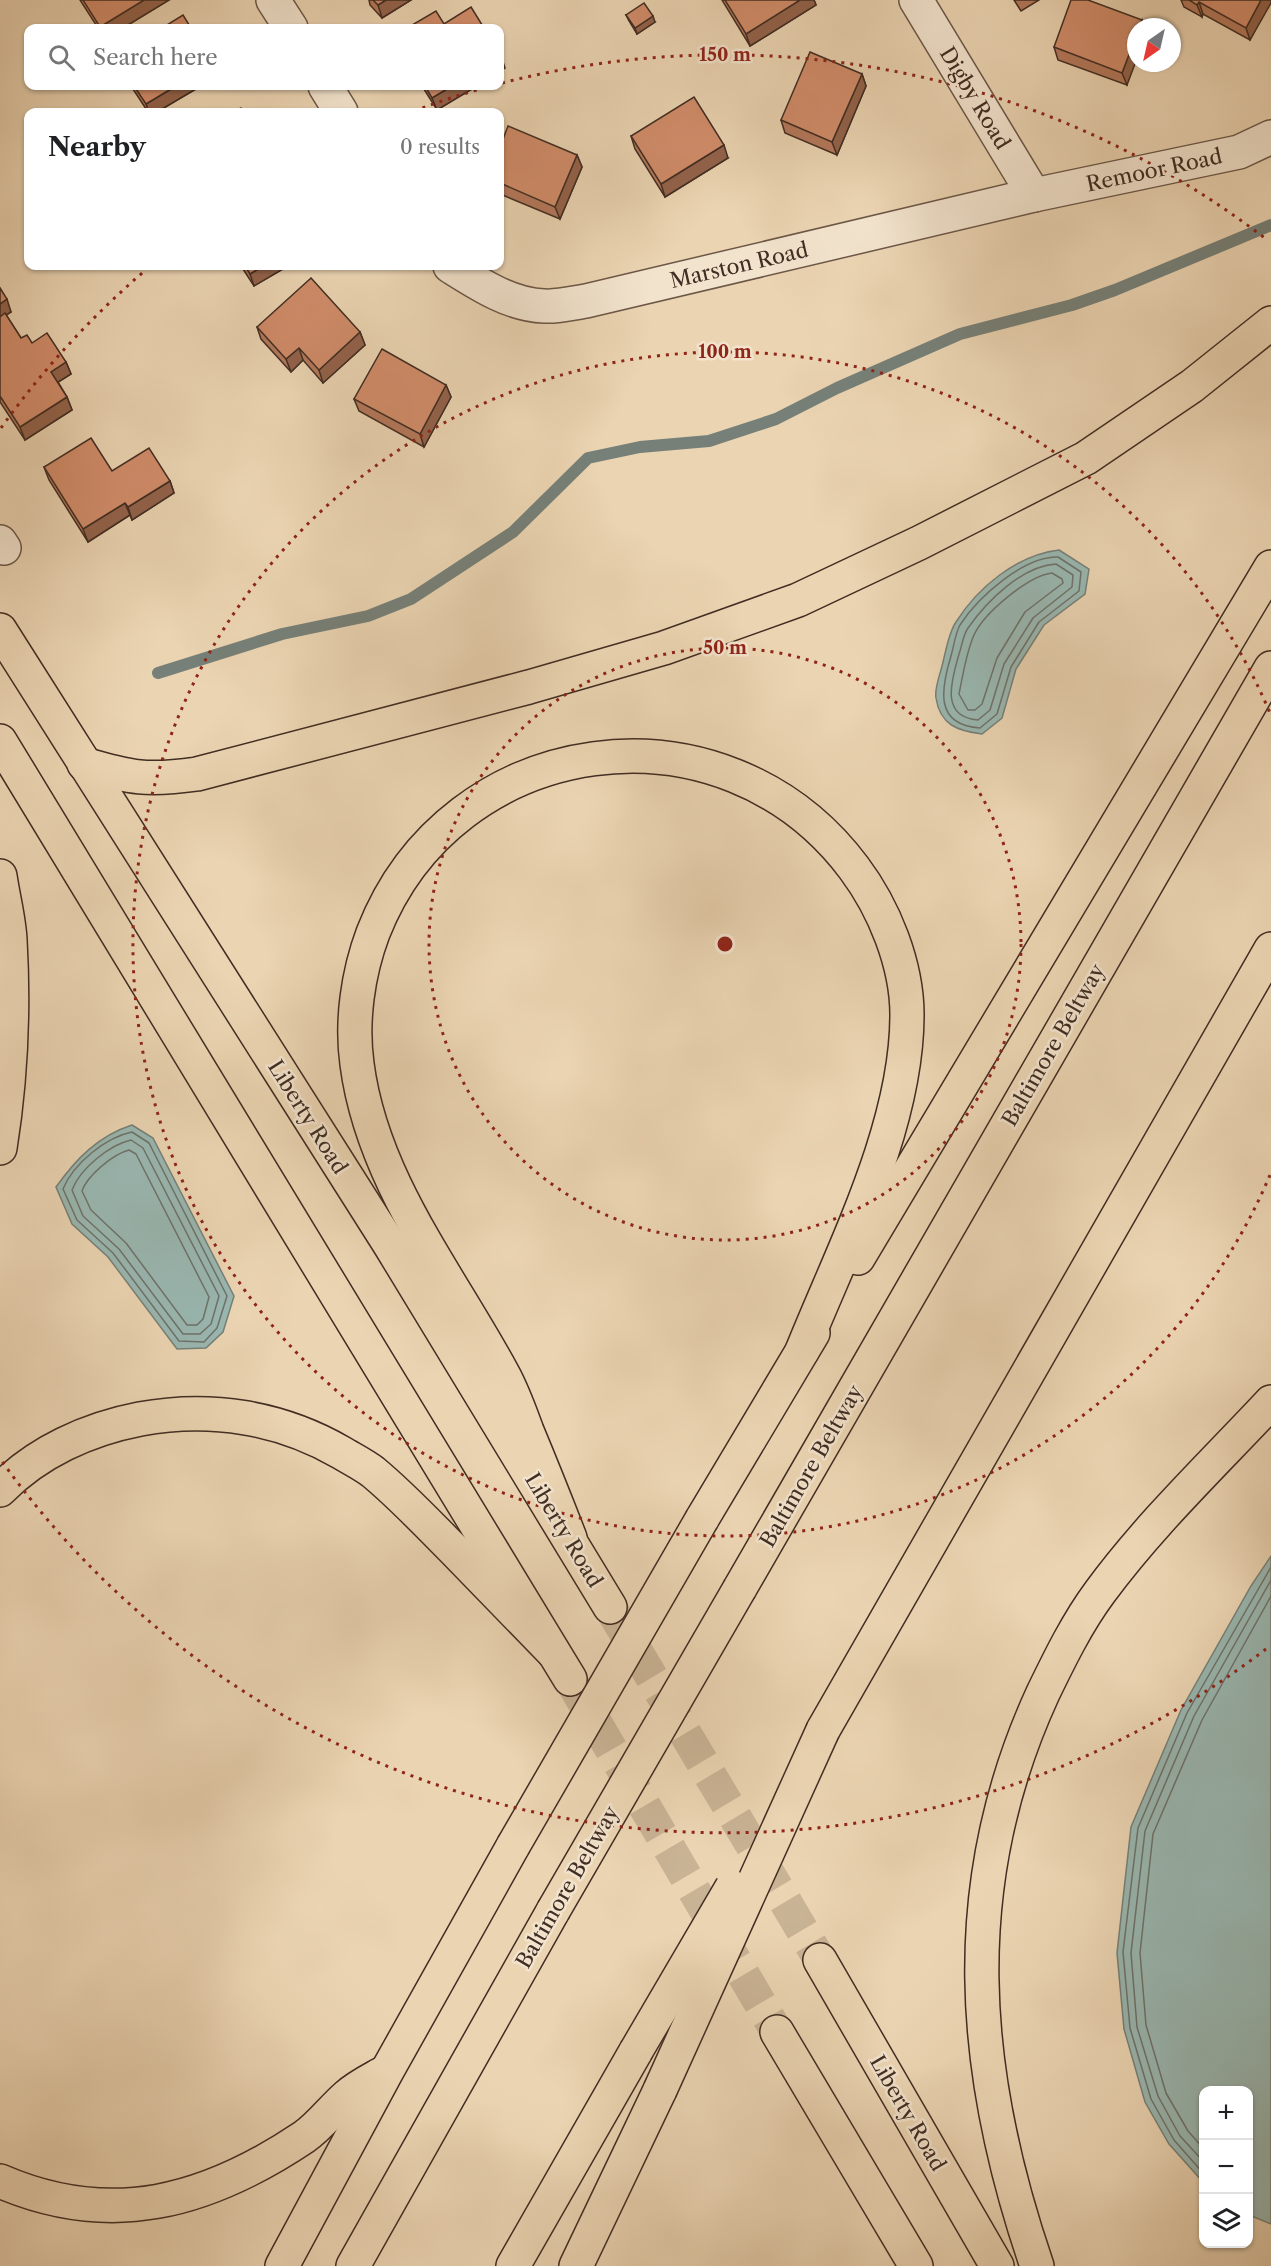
<!DOCTYPE html>
<html lang="en">
<head>
<meta charset="utf-8">
<style>
	body { margin:0; font-family:"Libre Caslon Text",serif; background:#f2f2f2; color:#202124 }
	.controls { position:absolute; right:18px; bottom:18px; display:grid; overflow:hidden; border-radius:12px; box-shadow:0 2px 4px #0004 }
	.controls button { width:54px; height:54px; display:grid; place-items:center; padding:0; border:0; border-bottom:2px solid #e0e0e0; background:#fff; color:#202124; font:30px sans-serif }
	.compass { position:absolute; left:1127px; top:18px; width:54px; height:54px; border-radius:50%; background:#fff; box-shadow:0 2px 4px #0004; rotate:214deg }
	.list { margin:0; padding:0; list-style:none }
	h2 { display:flex; justify-content:space-between; align-items:center; height:78px; margin:0; padding:0 24px; font-size:26px }
	h2 small { font-size:20px; font-weight:400; color:#757577 }
	.icon { flex:none; width:33px; height:33px; fill:none; stroke:currentColor; stroke-width:2; stroke-linecap:round; stroke-linejoin:round }
	.map { position:relative; flex:none; width:1271px; height:2266px; overflow:hidden }
	.search { position:absolute; background:#fff; box-shadow:0 2px 4px #0004; left:24px; top:24px; width:480px; height:66px; display:flex; align-items:center; gap:15px; box-sizing:border-box; padding:0 21px; border-radius:12px; color:#757577; font-size:22px }
	.panel { position:absolute; background:#fff; box-shadow:0 2px 4px #0004; left:24px; top:108px; width:480px; height:162px; border-radius:12px }
	.map>svg:first-child { display:block }
	.water { fill:#99b7b1; stroke:#768078; stroke-width:1.5 }
	.lines { fill:none; stroke-linecap:round; stroke-linejoin:round }
	.shore { stroke:#6d726a; stroke-width:1.5 }
	.stream { stroke:#768078; stroke-width:12 }
	.major-tunnel { stroke:#c9b395; stroke-width:33; stroke-dasharray:33 16; stroke-linecap:butt }
	.minor-casing { stroke:#6c5747; stroke-width:36 }
	.major-casing { stroke:#412d23; stroke-width:36 }
	.highway-casing { stroke:#412d23; stroke-width:36 }
	.minor { stroke:#f2e3cd; stroke-width:33 }
	.major { stroke:#ebd4b2; stroke-width:33 }
	.highway { stroke:#ebd4b2; stroke-width:33 }
	.highway-bridge-casing { stroke:#412d23; stroke-width:36; stroke-linecap:butt }
	.highway-bridge { stroke:#ebd4b2; stroke-width:33 }
	.wall { fill:#b4785b; stroke:#412d23; stroke-width:1.5 }
	.shaded-wall { fill:#92624a; stroke:#412d23; stroke-width:1.5 }
	.building { fill:#d18c6a; stroke:#412d23; stroke-width:1.5 }
	.ring { fill:none; stroke:#8f2418; stroke-width:3; stroke-dasharray:3 6 }
	.labels { text-anchor:middle; dominant-baseline:central; stroke-width:5; stroke-linejoin:round; paint-order:stroke }
	.street-label { font-size:21px; fill:#412d23; stroke:#f2e3cd }
	.centre { fill:#8f2418; stroke:#f2e3cd; stroke-width:3 }
	.ring-label { font-size:18px; text-anchor:middle; font-weight:bold; fill:#8f2418; stroke:#f2e3cd; stroke-width:5; stroke-linejoin:round; paint-order:stroke }
</style>
</head>
<body>
<div class="map">
<svg width="1271" height="2266" viewBox="0 0 1271 2266">
	<rect width="100%" height="100%" fill="#ebd4b2"/>
	<filter id="stains"><feTurbulence type="fractalNoise" baseFrequency=".00333" numOctaves="4"/><feColorMatrix values="0 0 0 0 .2 0 0 0 0 .09 0 0 0 0 .02 0 0 0 .5 -.17"/></filter>
	<radialGradient id="worn" r=".72"><stop offset=".6" stop-color="#630" stop-opacity="0"/><stop offset="1" stop-color="#630" stop-opacity=".3"/></radialGradient>
	<g class="water">
		<path d="M1059,550L1089,569L1085,594L1044,625L1016,669L1002,718L982,734C958,731 940,725 936,698C934,688 941,672 943,662C946,650 949,632 956,622C978,587 1017,555 1059,550Z"/>
		<path d="M132,1125L153,1138L234,1296L223,1332L206,1348L177,1349L108,1257L72,1224L56,1187C76,1159 98,1136 132,1125Z"/>
		<path d="M1271,1556V2224L1249,2215L1248,2090H1204L1203,2182L1169,2144L1145,2102L1124,2029L1117,1953L1131,1827L1181,1710L1251,1586Z"/>
	</g>
	<g class="lines">
		<g class="shore">
			<path d="M1058,557L1081,572L1079,591L1039,622L1011,667L997,714L980,728C934,725 941,689 951,656C954,646 955,634 960,625C978,597 1024,556 1058,557Z"/>
			<path d="M1056,564L1073,575L1072,587L1033,618L1004,664L990,710L978,720C939,717 952,679 959,654C962,646 963,635 968,628C987,601 1022,566 1056,564Z"/>
			<path d="M1052,573L1062,579L1063,583L1025,612L997,658L982,704L975,710H968L959,694C963,675 966,653 974,635C984,613 1028,576 1052,573Z"/>
			<path d="M132,1132L149,1143L227,1296L217,1328L204,1342L179,1341L113,1253L77,1220L63,1189C73,1164 106,1137 132,1132Z"/>
			<path d="M131,1140L143,1148L219,1296L211,1324L200,1334H183L119,1249L83,1216L72,1190C80,1169 109,1145 131,1140Z"/>
			<path d="M129,1150L136,1154L209,1297L203,1319L197,1325H187L126,1243L91,1210L82,1191C87,1176 113,1154 129,1150Z"/>
			<path d="M1204,2149L1188,2131L1166,2093L1146,2025L1140,1953L1153,1834L1202,1720L1271,1596"/>
			<path d="M1204,2162L1180,2136L1158,2096L1137,2027L1131,1953L1145,1831L1194,1716L1271,1580"/>
			<path d="M1204,2174L1174,2140L1151,2099L1130,2028L1123,1952L1138,1828L1187,1713L1271,1567"/>
		</g>
		<path class="stream" d="M158,673L282,634L368,616L411,599L513,532L588,458L640,447L709,441L776,419L837,388L960,334L1072,305L1115,290L1271,225"/>
		<g class="major-tunnel">
			<path d="M610,1607L820,1960"/>
			<path d="M570,1679L777,2032"/>
		</g>
		<defs>
			<g id="minor">
				<path d="M273,0L291,28"/>
				<path d="M916,0L1034,195"/>
				<path d="M325,86L341,112"/>
				<path d="M450,266C477,283 510,305 544,306C558,307 573,303 586,301L1034,195L1239,152L1271,137"/>
				<path d="M0,542L4,548"/>
			</g>
			<g id="major">
				<path d="M0,630L390,1245L610,1607"/>
				<path d="M0,741L570,1679"/>
				<path d="M820,1960L997,2266"/>
				<path d="M777,2032L916,2266"/>
			</g>
			<g id="highway">
				<path d="M84,764C131,778 147,781 197,774L529,687L664,648L798,600L919,543L1086,458L1192,386L1271,323"/>
				<path d="M0,876C3,897 9,919 10,940C14,1009 11,1079 0,1148"/>
				<path d="M858,1258L1271,567"/>
				<path d="M0,1490C37,1452 88,1429 140,1419C210,1406 280,1417 342,1453C352,1459 364,1465 373,1472C402,1496 428,1524 455,1551C488,1585 521,1619 553,1652"/>
				<path d="M702,1519L813,1333"/>
				<path d="M570,1538C556,1502 542,1467 527,1431C520,1412 513,1392 503,1374C449,1274 372,1180 357,1064C351,1021 358,973 373,933C452,730 723,693 854,868C884,908 907,964 907,1015C907,1127 843,1249 802,1351"/>
				<path d="M740,1588L1271,668"/>
				<path d="M823,1730L1271,949"/>
				<path d="M0,2181C111,2229 207,2202 304,2137C320,2126 332,2109 347,2096C358,2086 373,2079 385,2072"/>
				<path d="M282,2266L387,2071L513,1846"/>
				<path d="M353,2266L553,1911"/>
				<path d="M513,2266L636,2051"/>
				<path d="M576,2266L660,2090"/>
				<path d="M1037,2266C970,2071 955,1884 1043,1693C1060,1658 1077,1623 1100,1592C1150,1524 1213,1464 1271,1402"/>
			</g>
		</defs>
		<use href="#minor" class="minor-casing"/>
		<use href="#major" class="major-casing"/>
		<use href="#highway" class="highway-casing"/>
		<use href="#minor" class="minor"/>
		<use href="#major" class="major"/>
		<use href="#highway" class="highway"/>
		<defs>
			<g id="highway-bridge">
				<path d="M513,1846L702,1519"/>
				<path d="M553,1911L740,1588"/>
				<path d="M636,2051L732,1887"/>
				<path d="M660,2090L823,1730"/>
			</g>
		</defs>
		<use href="#highway-bridge" class="highway-bridge-casing"/>
		<use href="#highway-bridge" class="highway-bridge"/>
	</g>
	<g class="wall">
		<path d="M80,0H169L123,28H98Z"/>
		<path d="M369,0H411L382,18L370,5Z"/>
		<path d="M722,0H814L816,5L750,46Z"/>
		<path d="M1014,0H1039L1021,11Z"/>
		<path d="M1181,0H1271L1250,40L1203,14L1202,17L1184,7Z"/>
		<path d="M626,15L655,22L637,34L629,21Z"/>
		<path d="M1142,20L1144,27H1136L1127,85L1058,60L1054,47Z"/>
		<path d="M862,74L866,86L837,155L785,133L781,120Z"/>
		<path d="M131,86H201L157,112H148Z"/>
		<path d="M422,86H477L437,110Z"/>
		<path d="M631,136L728,158L665,197L635,149Z"/>
		<path d="M500,147L577,155L582,167L560,219L500,194Z"/>
		<path d="M241,266H288L254,286Z"/>
		<path d="M0,288L11,312L6,315L21,338L32,343L66,362L71,374L58,382L67,397L72,410L25,440L0,402Z"/>
		<path d="M257,327L360,332L365,345L323,383L303,360L291,372L261,339Z"/>
		<path d="M446,385L451,397L424,447L359,411L354,399Z"/>
		<path d="M44,467L112,471L170,481L174,493L132,520L130,515L88,542L49,480Z"/>
	</g>
	<g class="shaded-wall">
		<path d="M144,0H169L123,28H100V27Z"/>
		<path d="M386,0H411L382,18L378,5Z"/>
		<path d="M800,0H814L816,5L750,46L746,34Z"/>
		<path d="M1261,0H1271V3L1250,40L1246,28Z"/>
		<path d="M1199,2L1203,14L1202,17L1197,5Z"/>
		<path d="M653,16L655,22L637,34L635,28Z"/>
		<path d="M1142,20L1144,27H1139Z"/>
		<path d="M1136,36V61L1127,85L1122,73Z"/>
		<path d="M501,56L505,68L500,72V57Z"/>
		<path d="M862,74L866,86L837,155L832,142Z"/>
		<path d="M176,86H201L157,112H149L146,104Z"/>
		<path d="M452,86H477L437,110L432,98Z"/>
		<path d="M724,145L728,158L665,197L661,184Z"/>
		<path d="M577,155L582,167L560,219L555,207Z"/>
		<path d="M263,266H288L254,286L250,274Z"/>
		<path d="M7,299L11,312L0,319V304Z"/>
		<path d="M360,332L365,345L323,383L319,370Z"/>
		<path d="M299,348L303,360L291,372L286,359Z"/>
		<path d="M66,362L71,374L55,384L51,372Z"/>
		<path d="M446,385L451,397L424,447L420,434Z"/>
		<path d="M67,397L72,410L25,440L20,427Z"/>
		<path d="M170,481L174,493L132,520L128,507Z"/>
		<path d="M125,503L130,515L88,542L83,529Z"/>
	</g>
	<g class="building">
		<path d="M83,0H144L100,27Z"/>
		<path d="M373,0H386L378,5Z"/>
		<path d="M725,0H800L746,34Z"/>
		<path d="M1071,0H1088L1142,20L1139,27H1136V36L1122,73L1054,47Z"/>
		<path d="M1189,0H1261L1246,28L1199,2L1197,5Z"/>
		<path d="M644,3L653,16L635,28L626,15Z"/>
		<path d="M471,7L484,28H407L436,11L444,24Z"/>
		<path d="M183,15L191,28H162Z"/>
		<path d="M810,52L862,74L832,142L781,120Z"/>
		<path d="M134,86H176L146,104Z"/>
		<path d="M425,86H452L432,98Z"/>
		<path d="M694,97L724,145L661,184L631,136Z"/>
		<path d="M241,108L243,112H233Z"/>
		<path d="M508,126L577,155L555,207L500,183V147Z"/>
		<path d="M245,266H263L250,274Z"/>
		<path d="M311,278L360,332L319,370L299,348L286,359L257,327Z"/>
		<path d="M0,288L7,299L0,304Z"/>
		<path d="M5,313L21,338L27,335L32,343L47,333L66,362L51,372L67,397L20,427L0,396V317Z"/>
		<path d="M382,349L446,385L420,434L354,399Z"/>
		<path d="M91,438L112,471L149,448L170,481L128,507L125,503L83,529L44,467Z"/>
	</g>
	<g class="ring">
		<circle cx="725" cy="944" r="296"/>
		<path d="M1270 1175A592 592 0 1 1 1270 713"/>
		<path d="M1266 1649A889 889 0 0 1 1 1460M1 428A889 889 0 0 1 148 268M414 111A889 889 0 0 1 487 87M502 83A889 889 0 0 1 1266 239"/>
	</g>
	<g class="labels">
		<g class="street-label">
			<text transform="translate(975 98) rotate(59)">Digby Road</text>
			<text transform="translate(1154 170) rotate(-12)">Remoor Road</text>
			<text transform="translate(739 265) rotate(-13)">Marston Road</text>
			<text transform="translate(1053 1045) rotate(-60)">Baltimore Beltway</text>
			<text transform="translate(308 1117) rotate(58)">Liberty Road</text>
			<text transform="translate(811 1466) rotate(-60)">Baltimore Beltway</text>
			<text transform="translate(564 1530) rotate(59)">Liberty Road</text>
			<text transform="translate(567 1887) rotate(-60)">Baltimore Beltway</text>
			<text transform="translate(908 2113) rotate(60)">Liberty Road</text>
		</g>
	</g>
	<circle cx="725" cy="944" r="9" class="centre"/>
	<g class="ring-label">
		<text x="725" y="61">150 m</text>
		<text x="725" y="358">100 m</text>
		<text x="725" y="654">50 m</text>
	</g>
	<rect width="100%" height="100%" filter="url(#stains)"/>
	<rect width="100%" height="100%" fill="url(#worn)"/>
</svg>
<div class="controls">
<button>+</button>
<button>−</button>
<button><svg class="icon" aria-label="layers" viewBox="0 0 24 24"><path d="M12 4l9 5-9 5-9-5zM3 14l9 5 9-5"/></svg></button>
</div>
<svg class="compass" viewBox="-18 -18 36 36"><path d="M0-13l5 13h-10z" fill="#e53935"/><path d="M0 13l5-13h-10z" fill="#757577"/></svg>
<div class="search"><svg class="icon" aria-label="search" viewBox="0 0 24 24"><circle cx="10" cy="10" r="6"/><path d="M15 15l6 6"/></svg>Search here</div>
<section class="panel">
<h2>Nearby<small>0 results</small></h2>
<ul class="list">
</ul>
</section>
</div>
</body>
</html>
